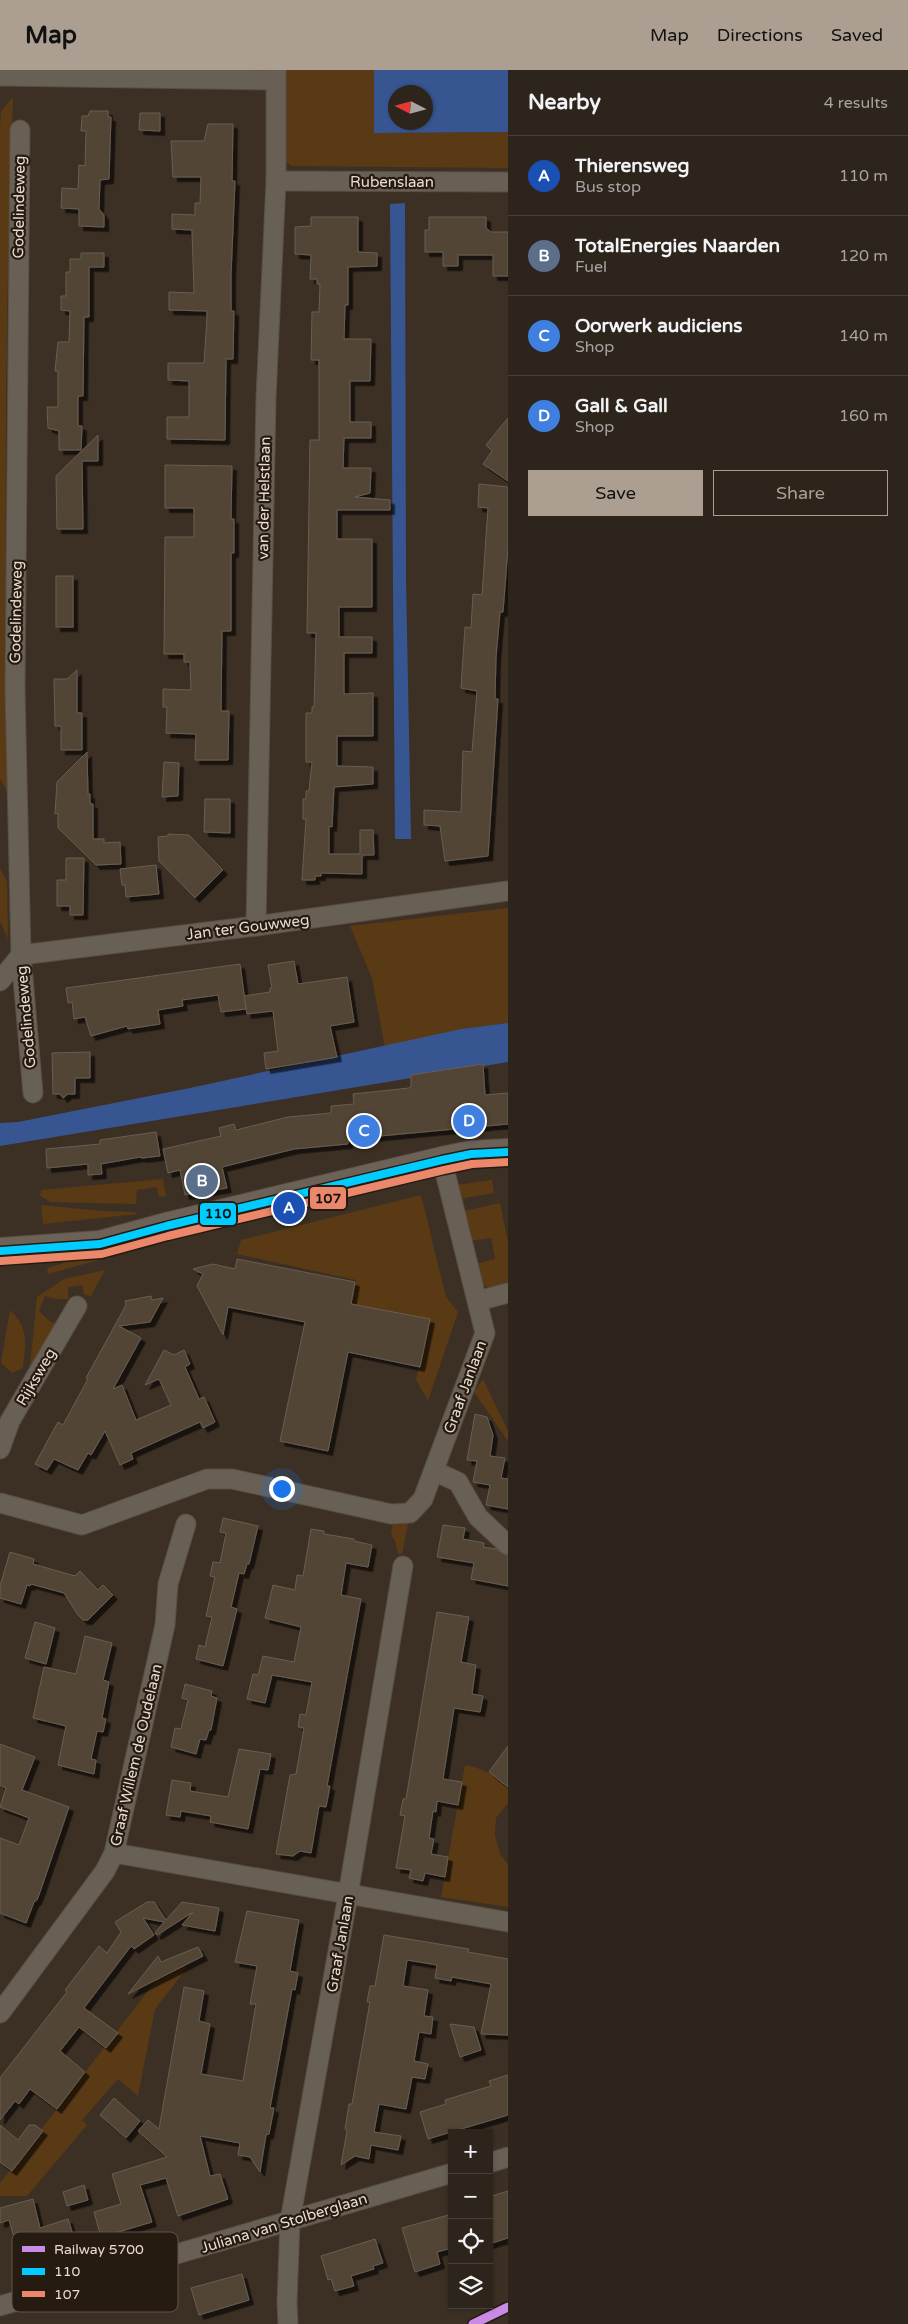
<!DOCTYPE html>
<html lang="en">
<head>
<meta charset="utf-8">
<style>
	body { margin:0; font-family:"Varela Round",sans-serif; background:#393028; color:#f1f3f6 }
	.controls { position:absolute; right:15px; bottom:15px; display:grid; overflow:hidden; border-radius:0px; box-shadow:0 1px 4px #0004 }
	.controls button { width:45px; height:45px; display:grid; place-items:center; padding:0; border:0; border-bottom:1px solid #48413a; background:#2d241b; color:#f1f3f6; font:25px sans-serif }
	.compass { position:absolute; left:388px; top:15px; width:45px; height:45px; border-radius:50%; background:#2d241b; box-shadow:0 1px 4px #0004; rotate:276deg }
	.you { position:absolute; left:281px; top:1418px; width:18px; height:18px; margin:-12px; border:4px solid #fff; border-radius:50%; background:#1a73e8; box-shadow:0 0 0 8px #1a73e833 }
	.badge { display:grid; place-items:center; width:32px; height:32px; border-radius:50%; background:#ac9f92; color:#fff; font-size:16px; font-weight:700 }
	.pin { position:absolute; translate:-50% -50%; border:2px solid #fff; box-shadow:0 1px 5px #0006 }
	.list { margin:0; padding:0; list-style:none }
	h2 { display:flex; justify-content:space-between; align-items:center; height:65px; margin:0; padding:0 20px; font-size:21px }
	h2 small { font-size:16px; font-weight:400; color:#a7a4a3 }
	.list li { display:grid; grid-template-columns:32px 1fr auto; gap:15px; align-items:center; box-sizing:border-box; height:80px; padding:0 20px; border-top:1px solid #48413a }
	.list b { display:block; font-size:19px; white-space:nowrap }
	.list p { margin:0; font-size:16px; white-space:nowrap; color:#a7a4a3 }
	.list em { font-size:16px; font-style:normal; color:#a7a4a3 }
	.actions { display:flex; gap:10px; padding:15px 20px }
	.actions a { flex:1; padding:11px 0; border:1px solid #ac9f92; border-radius:0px; text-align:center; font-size:18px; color:#ac9f92 }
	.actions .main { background:#ac9f92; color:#111 }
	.icon { flex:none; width:28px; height:28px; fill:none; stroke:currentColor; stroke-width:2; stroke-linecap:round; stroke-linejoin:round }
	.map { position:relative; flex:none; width:508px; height:2254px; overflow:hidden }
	header { display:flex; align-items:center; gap:30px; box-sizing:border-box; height:70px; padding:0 25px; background:#ac9f92; color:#111 }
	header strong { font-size:24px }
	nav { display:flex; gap:28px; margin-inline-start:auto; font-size:18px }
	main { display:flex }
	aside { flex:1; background:#2d241b }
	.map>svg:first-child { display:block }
	.green { fill:#593a14 }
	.water { fill:#375691; fill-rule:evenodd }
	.building { fill:#534434; stroke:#685e53; filter:url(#shadow) }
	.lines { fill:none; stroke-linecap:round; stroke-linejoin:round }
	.street-casing { stroke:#594e44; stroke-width:21 }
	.secondary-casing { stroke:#594e44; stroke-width:28 }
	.street { stroke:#685f55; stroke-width:19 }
	.secondary { stroke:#6d6258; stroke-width:26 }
	.bus-1-casing { stroke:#251b11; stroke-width:11 }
	.bus-2-casing { stroke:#251b11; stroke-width:11 }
	.bus-1 { stroke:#0cf; stroke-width:8 }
	.bus-2 { stroke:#eb876a; stroke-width:8 }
	.rail-1-casing { stroke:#251b11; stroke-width:12 }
	.rail-1 { stroke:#ca8be6; stroke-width:9 }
	.labels { text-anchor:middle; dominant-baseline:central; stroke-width:4.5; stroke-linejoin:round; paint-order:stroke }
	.street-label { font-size:15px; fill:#e9dbce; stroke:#251b11 }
	.key { fill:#251b11; stroke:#60554a; stroke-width:1 }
	.key-label { font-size:14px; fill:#e9dbce }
	.line-badge { stroke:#251b11; stroke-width:2 }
	.pale-badge-label { font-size:14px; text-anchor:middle; font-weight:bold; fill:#111 }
</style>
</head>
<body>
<header>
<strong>Map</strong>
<nav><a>Map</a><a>Directions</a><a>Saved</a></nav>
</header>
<main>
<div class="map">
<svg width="508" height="2254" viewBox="0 0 508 2254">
	<defs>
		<filter id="shadow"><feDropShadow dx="4.5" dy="4.5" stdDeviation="0" flood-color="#0009"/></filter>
	</defs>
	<rect width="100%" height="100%" fill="#3c3024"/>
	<g class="green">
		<path d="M283,0H374V63L508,62V98L292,96L286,92L283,86Z"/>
		<path d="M13,27C4,258 5,490 7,721L0,709V57L1,41Z"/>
		<path d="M0,798L7,812L8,869L0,851Z"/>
		<path d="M508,838V953L461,959L385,978L372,908L350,856Z"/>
		<path d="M163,1109L166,1126L159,1127L157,1117L137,1120L136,1134L51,1132L40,1126L41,1120Z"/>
		<path d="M492,1110L494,1123L460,1129L456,1115Z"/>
		<path d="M421,1125L446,1227L458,1242L428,1331L416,1310L429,1249L351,1234L356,1210L237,1184L241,1170Z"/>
		<path d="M500,1133L508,1172V1215L489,1218L478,1211L475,1194L495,1189L491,1168L470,1171L464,1141Z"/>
		<path d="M41,1135L102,1141L135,1142L138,1144L43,1154Z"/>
		<path d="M99,1183L106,1188L48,1204L47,1198Z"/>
		<path d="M105,1200L91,1226L84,1225L82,1215L68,1217V1229H57L45,1226L39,1241L49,1251L59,1255L30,1296L37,1227L64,1209Z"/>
		<path d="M10,1240C29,1258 26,1274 23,1298L12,1303L1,1293Z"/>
		<path d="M483,1309L508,1361V1371L474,1322Z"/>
		<path d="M409,1449L402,1484H398L395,1471L391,1464L393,1452Z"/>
		<path d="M465,1695C483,1698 494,1706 508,1717V1733L496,1748L495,1765L500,1784L508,1795V1837L441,1827Z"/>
		<path d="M174,1887L187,1898L155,1939L138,2026L118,2009L82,2050L87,2055L27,2126H0V2113Z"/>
	</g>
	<g class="water">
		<path d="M374,0H508V62L374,63ZM426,22V52H396V22Z"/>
		<path d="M405,133L406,509L411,769H395L390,134Z"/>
		<path d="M508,953V992L0,1076V1053L18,1052L190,1018L461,959Z"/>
	</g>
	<g class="building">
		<path d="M90,41H108V47H111L109,109L100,110L99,139L104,145V157L79,156V139L61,138L62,118L78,119L79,95L85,96L86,61H81L82,46H88Z"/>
		<path d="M140,43H160V61L139,60Z"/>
		<path d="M208,54H233L232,111H235L231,205V241H234L233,289H226L225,370L167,369V347H189V311L168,310V293H204L207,248V241L169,240V222L194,223L192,160L172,159V144L195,145V133H200L201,107H173L171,71H204Z"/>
		<path d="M311,147H358V182L377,183V196L348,197V235H345L344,269H371L370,311H350V352H371V368H344L343,398H371L370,423L355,427L390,430V440H337V469H372V537H339V567H372V583H344V624L373,623V666H337V696L373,697V714L334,717L332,757L329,756V784H360V760H373L374,785H362V804L321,803V806H315V810H302L306,749H303V729H306V721H309L312,692H306V643H312V637H314L315,603L316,563H307L310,370H319V290H311L312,242H319L320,214H317V209H310L311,185L295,184V157L311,156Z"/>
		<path d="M429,147H486V158L491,162H508V206H493V185H458V196H443V182H425V160H429Z"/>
		<path d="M81,183H104V197H89V247H84L83,326H78V356H82L81,380H59V361L48,358L47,337H58V301H55L58,272H69L70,241L61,240V226H66V202H70V189H81Z"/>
		<path d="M508,348V411L483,394L492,381L486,375Z"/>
		<path d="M98,365V391H82L83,459H57L56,406Z"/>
		<path d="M165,395L232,396L231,449H234V483H231V561H222L221,641H229L228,690H195L196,664L166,663L167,637H163V619L191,620L190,592H184V584H164L165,467H194V438H165Z"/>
		<path d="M479,414L508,417V477L503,542H500L496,587L495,629H498L488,786L445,791L440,756L424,755V740L461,742L463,681L472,682L477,621L461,618L465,557L471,558L473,524L482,525L488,438L478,437Z"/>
		<rect x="56" y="506" width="17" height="51"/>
		<path d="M77,600V643H82V680H61V656H55L54,609H67Z"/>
		<path d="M87,682L88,724H90V734H93V769H104V773L120,772L121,794L96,795L58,758V743L55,744L57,712Z"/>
		<path d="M164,692L179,693L178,726L162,727Z"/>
		<path d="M205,729H230V763L204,762Z"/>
		<path d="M168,764L189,765L223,800L195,828L159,791L158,767L168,766Z"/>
		<path d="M66,788H84L83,845H70V836H57V810H66Z"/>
		<path d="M156,795L159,824L126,827L125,815H122L120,799Z"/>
		<path d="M294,891L298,914L347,907L354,952L330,956L337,987L266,999L264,983L278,981L273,941L247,944L244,926L270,922V918H272L268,895Z"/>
		<path d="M240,894L246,939L221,942L218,925L182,930L183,936L158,940L160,954L128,959L127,956L91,966L85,947L74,949L72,932L68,933L66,918Z"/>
		<path d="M90,982V1008H75V1024H68L63,1028L60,1024H53L52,983Z"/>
		<path d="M483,994L485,1025L508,1023V1054L348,1069V1074L294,1079L222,1097L227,1118L185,1125L180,1100L168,1103L163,1079L221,1066L219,1058L234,1054L236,1060L288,1047L331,1043V1036L354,1034L353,1024L409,1018L411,1016V1005Z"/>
		<path d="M156,1062L160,1086L142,1088L140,1087L101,1094L102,1104L88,1105V1094L47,1098L46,1079L100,1074V1070Z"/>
		<path d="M237,1189L355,1212L351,1234L430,1249L420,1297L348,1282L328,1381L280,1371L305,1252L228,1237L223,1265L197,1216L203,1204L193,1199L213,1194L235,1199Z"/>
		<path d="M151,1226L152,1230L163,1228L150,1252L119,1256L141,1268L113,1319L122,1315L136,1350L171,1335L159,1309L145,1315L164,1280L174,1285L184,1280L190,1294L185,1297L199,1329L204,1327L215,1352L203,1358L200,1352L131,1383L133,1389L120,1395L105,1361L91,1385L88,1383L78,1400L54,1389L47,1400L35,1394L58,1352L63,1355L88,1309L86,1308L126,1235L125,1231Z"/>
		<path d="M475,1344L487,1347L493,1365L490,1386L505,1388L501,1408L508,1409V1439L486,1435L490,1415L473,1412L477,1391L467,1390Z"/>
		<path d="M223,1448L258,1456L249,1494H247L244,1504L239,1503L231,1537L237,1539L223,1596L196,1589L199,1575L205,1577L212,1547L206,1546L215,1507L210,1506L213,1492L220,1493L226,1463L220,1462Z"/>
		<path d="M443,1455L465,1458L463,1469L484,1473L483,1477L496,1479L508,1486V1516L471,1509L474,1493L437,1487Z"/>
		<path d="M311,1459L324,1461V1464L354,1469V1471L372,1475L368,1497L346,1493L341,1525L361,1529L327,1716H330L326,1737L319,1736L311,1783L300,1781L293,1786L276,1784L290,1705L296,1704L304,1658L298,1657L300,1644L306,1645L312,1612L272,1605L265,1633L247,1629L253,1604L258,1605L263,1586L294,1592L301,1557L265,1548L273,1515L295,1520L297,1505L303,1506Z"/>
		<path d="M10,1482L34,1489L33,1494L75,1506L80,1501L98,1520L103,1515L113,1525L88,1550H83L78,1545L64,1523L31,1514L30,1516L27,1515L21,1534L0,1528V1516Z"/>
		<path d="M437,1542L469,1547L461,1592L476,1595L472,1624L483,1626L480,1642L454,1638L443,1709L462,1712L458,1735L437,1731L436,1742L433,1741L429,1768L434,1769L431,1784L448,1787L445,1807L425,1803L423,1811L409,1808L411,1800L396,1798L405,1746L400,1745L403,1729H406Z"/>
		<path d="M35,1552L55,1558L46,1594L25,1588Z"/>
		<path d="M85,1566L112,1573L103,1610L109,1612L102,1648L106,1649L103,1662L97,1661L91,1689L96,1690L94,1704L58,1695L66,1656L33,1648L44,1597L76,1604Z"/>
		<path d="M185,1614L212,1621L211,1626L217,1628L211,1660H209L206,1670L200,1669L196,1684L171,1677L175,1658L181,1659L188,1630L182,1628Z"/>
		<path d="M0,1674L35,1687L22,1720L69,1737L40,1822L37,1830L34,1832L26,1853L0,1843V1768L19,1775L29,1748L0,1737L6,1718L0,1715Z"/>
		<path d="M508,1676V1717L489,1702Z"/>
		<path d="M239,1679L271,1684L268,1700L260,1699L248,1759L210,1752L211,1746L181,1741L180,1747L166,1745L172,1710L191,1713L190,1721L228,1727Z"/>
		<path d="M147,1832H154L166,1850L182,1832L219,1838L215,1861L182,1855L193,1842L157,1865L155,1863L164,1852L143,1848L154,1865L134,1879L131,1876L84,1938L118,1963L106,1978L79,1957L60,1981L85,2002L57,2039L30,2019L19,2034L15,2031L0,2050V2008L67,1922L65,1920L99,1876L107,1883L121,1862L115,1852Z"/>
		<path d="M247,1841L299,1850L290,1901L298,1903L295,1920L292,1919L270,2038H274L269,2064L266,2065L260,2102L250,2087L238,2085L240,2073L200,2066L210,2106L220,2104L228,2129L178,2146L166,2108L140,2115L152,2152L101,2167L94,2142L121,2134L112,2104L167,2087L138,2061L148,2050L159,2059L184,1917L204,1921L199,1951L210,1954L201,2004L243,2011L256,1934H250L257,1896L235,1892Z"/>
		<path d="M384,1865L469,1879L468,1882L508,1889V1965L481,1964L491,1914L452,1907L451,1911L435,1908L437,1895L407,1890L403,1916L428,1920L424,1946L433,1947L431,1964L419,1962L414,1991L428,1994L425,2009L412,2007L406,2039L379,2034L374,2062L401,2066L398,2080L371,2075L369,2089L355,2086L341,2095L347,2061L345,2059L349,2034H352L370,1932H367L370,1916H375Z"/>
		<path d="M198,1877L203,1886L128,1924L158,1886L161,1892Z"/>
		<path d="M450,1954L474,1957L481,1980L460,1987Z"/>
		<path d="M508,2005V2045L428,2069L420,2042L446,2034L445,2030L491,2016L489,2011Z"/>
		<path d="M114,2028L140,2051L126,2068L100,2045Z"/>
		<path d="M0,2055L18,2070L29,2055H35L43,2061L12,2101L0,2092Z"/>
		<path d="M84,2115L88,2130L67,2136L63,2122Z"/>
		<path d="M508,2121V2168L489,2174V2127Z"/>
		<path d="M33,2129L40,2158L68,2149L76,2174L26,2190L23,2180L18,2181L9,2150L0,2153V2138Z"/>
		<path d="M452,2144V2178L437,2182L440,2194L415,2202L402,2158Z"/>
		<path d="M375,2169L383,2193L373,2196L374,2199L351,2206L354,2216L335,2221L331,2209L328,2210L321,2186Z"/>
		<path d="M242,2204L249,2230L199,2245L191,2218Z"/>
	</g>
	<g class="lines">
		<defs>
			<g id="street">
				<path d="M0,6L276,10"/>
				<path d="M20,60L15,620L21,885L33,1023"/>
				<path d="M276,111L508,112"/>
				<path d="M256,856L266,328L276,111V0"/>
				<path d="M0,911L21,885L256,856L508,821"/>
				<path d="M478,1231L508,1223"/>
				<path d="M0,1379L10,1351L77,1236"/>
				<path d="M434,1401L458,1412L478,1447L508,1475"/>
				<path d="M0,1433L82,1455L207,1409H232L391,1444L410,1443L423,1429L485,1263L442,1090"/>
				<path d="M114,1783L508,1852"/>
				<path d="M0,1943L105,1801L114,1783L165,1555L168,1514L186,1454"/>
				<path d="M489,2093L508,2087"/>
				<path d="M0,2236L452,2103"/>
				<path d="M288,2254L287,2233L290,2151L348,1825L403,1496"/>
			</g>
			<path id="secondary" d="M0,1181L100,1174L166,1156L442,1090L471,1084L508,1082"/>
		</defs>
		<use href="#street" class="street-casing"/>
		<use href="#secondary" class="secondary-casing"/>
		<use href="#street" class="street"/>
		<use href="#secondary" class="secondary"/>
		<defs>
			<path id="bus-1" d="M0,1181L100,1174L166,1156L442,1090L471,1084L508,1082"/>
			<path id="bus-2" d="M1,1191L102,1184L168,1166L444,1100L472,1094L508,1092"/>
		</defs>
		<use href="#bus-1" class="bus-1-casing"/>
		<use href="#bus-2" class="bus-2-casing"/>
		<use href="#bus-1" class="bus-1"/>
		<use href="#bus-2" class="bus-2"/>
		<defs>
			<path id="rail-1" d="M473,2254L508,2237"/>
		</defs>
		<use href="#rail-1" class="rail-1-casing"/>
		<use href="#rail-1" class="rail-1"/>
	</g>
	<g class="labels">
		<g class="street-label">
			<text x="392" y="112">Rubenslaan</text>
			<text transform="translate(19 137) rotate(-89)">Godelindeweg</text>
			<text transform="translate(264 428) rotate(-89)">van der Helstlaan</text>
			<text transform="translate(16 542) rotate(-89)">Godelindeweg</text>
			<text transform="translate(248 857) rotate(-7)">Jan ter Gouwweg</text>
			<text transform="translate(26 947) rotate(-95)">Godelindeweg</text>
			<text transform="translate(36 1307) rotate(-60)">Rijksweg</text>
			<text transform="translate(465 1317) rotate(-70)">Graaf Janlaan</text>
			<text transform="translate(136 1685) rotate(-77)">Graaf Willem de Oudelaan</text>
			<text transform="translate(340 1874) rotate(-80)">Graaf Janlaan</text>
			<text transform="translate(284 2153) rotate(-17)">Juliana van Stolberglaan</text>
		</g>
	</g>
	<rect x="12" y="2162" width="166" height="80" rx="8" class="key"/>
	<rect x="22" y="2176" width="23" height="6" fill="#ca8be6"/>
	<rect x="22" y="2198" width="23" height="7" fill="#0cf"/>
	<rect x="22" y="2221" width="23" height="6" fill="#eb876a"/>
	<g class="key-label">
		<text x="54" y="2184">Railway 5700</text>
		<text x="54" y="2206">110</text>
		<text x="54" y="2229">107</text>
	</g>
	<g class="line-badge">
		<rect x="309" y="1116" width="38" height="24" rx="5" fill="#eb876a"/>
		<rect x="199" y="1132" width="38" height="24" rx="5" fill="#0cf"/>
	</g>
	<g class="pale-badge-label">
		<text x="328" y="1133">107</text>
		<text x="218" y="1148">110</text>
	</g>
</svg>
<div class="controls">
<button>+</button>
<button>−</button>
<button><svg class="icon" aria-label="locate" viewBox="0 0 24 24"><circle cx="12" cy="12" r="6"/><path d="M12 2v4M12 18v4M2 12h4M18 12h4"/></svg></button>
<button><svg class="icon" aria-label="layers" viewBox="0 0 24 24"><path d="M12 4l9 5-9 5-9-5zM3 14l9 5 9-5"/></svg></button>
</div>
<svg class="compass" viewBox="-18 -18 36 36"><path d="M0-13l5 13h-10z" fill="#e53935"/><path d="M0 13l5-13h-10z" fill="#a7a4a3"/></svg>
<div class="you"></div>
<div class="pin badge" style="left:289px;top:1138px;background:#1a4fb4">A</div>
<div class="pin badge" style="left:202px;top:1111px;background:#5c6f8a">B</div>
<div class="pin badge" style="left:364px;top:1061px;background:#3f7fe0">C</div>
<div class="pin badge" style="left:469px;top:1051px;background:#3f7fe0">D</div>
</div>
<aside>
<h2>Nearby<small>4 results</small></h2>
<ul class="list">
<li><span class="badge" style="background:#1a4fb4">A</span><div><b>Thierensweg</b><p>Bus stop</p></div><em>110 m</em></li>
<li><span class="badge" style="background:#5c6f8a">B</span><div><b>TotalEnergies Naarden</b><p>Fuel</p></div><em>120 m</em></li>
<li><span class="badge" style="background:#3f7fe0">C</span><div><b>Oorwerk audiciens</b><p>Shop</p></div><em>140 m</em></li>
<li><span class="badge" style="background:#3f7fe0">D</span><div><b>Gall &amp; Gall</b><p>Shop</p></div><em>160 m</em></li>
</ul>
<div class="actions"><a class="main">Save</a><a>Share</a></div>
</aside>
</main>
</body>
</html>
